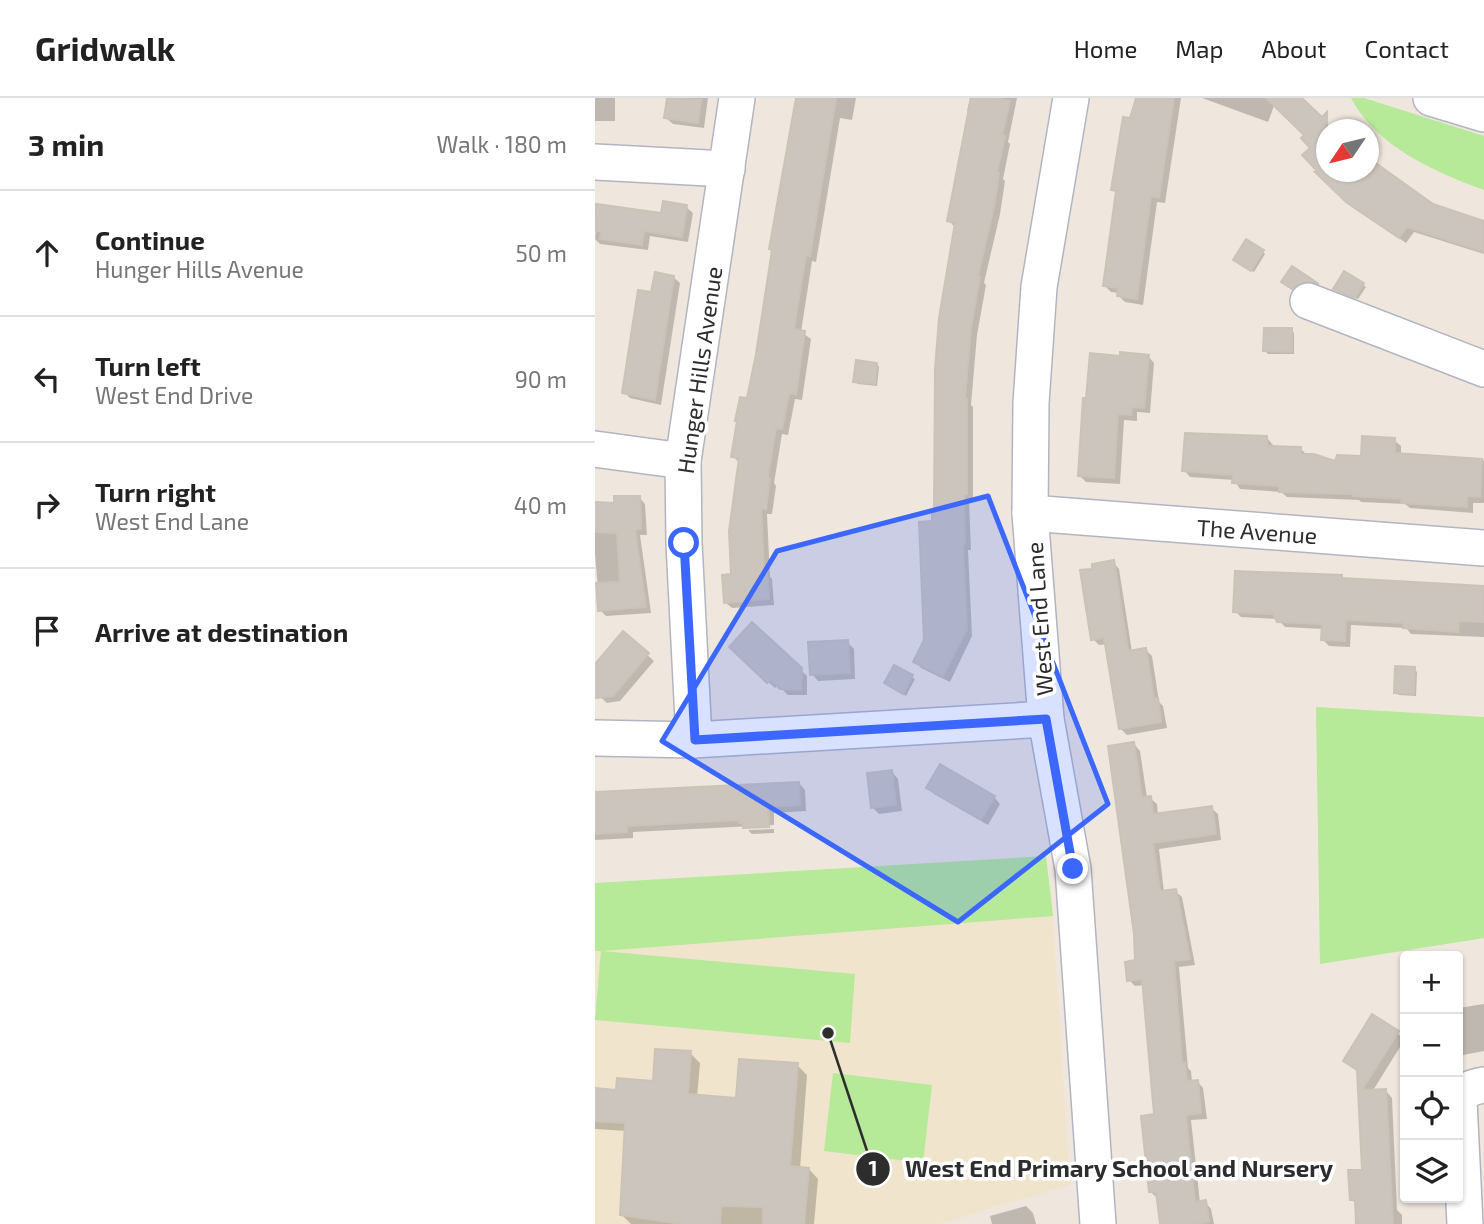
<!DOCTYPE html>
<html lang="en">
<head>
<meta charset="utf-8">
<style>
	body { margin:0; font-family:"Exo 2",sans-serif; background:#f2f2f2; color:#222 }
	.controls { position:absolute; right:21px; bottom:21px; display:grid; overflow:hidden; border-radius:7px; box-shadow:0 2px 5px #0004 }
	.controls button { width:63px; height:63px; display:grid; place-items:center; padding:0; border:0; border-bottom:2px solid #e0e0e0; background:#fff; color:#222; font:35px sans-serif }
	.compass { position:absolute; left:721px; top:21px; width:63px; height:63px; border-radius:50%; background:#fff; box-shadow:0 2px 5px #0004; rotate:235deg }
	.stop { position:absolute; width:21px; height:21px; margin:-16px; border:5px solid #3b67ff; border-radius:50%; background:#fff }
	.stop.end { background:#3b67ff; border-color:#fff; box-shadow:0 2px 7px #0008 }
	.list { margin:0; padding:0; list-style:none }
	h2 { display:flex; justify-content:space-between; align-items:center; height:91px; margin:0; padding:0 28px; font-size:30px }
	h2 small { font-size:23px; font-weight:400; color:#767676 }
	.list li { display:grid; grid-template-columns:46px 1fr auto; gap:21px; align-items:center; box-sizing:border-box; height:126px; padding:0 28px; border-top:2px solid #e0e0e0 }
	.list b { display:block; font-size:26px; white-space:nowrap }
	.list p { margin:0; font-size:23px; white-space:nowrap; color:#767676 }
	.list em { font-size:23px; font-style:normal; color:#767676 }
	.icon { flex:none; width:38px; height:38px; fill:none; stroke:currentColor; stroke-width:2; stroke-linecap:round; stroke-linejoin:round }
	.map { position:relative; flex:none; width:889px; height:1126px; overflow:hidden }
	header { display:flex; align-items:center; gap:42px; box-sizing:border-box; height:98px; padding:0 35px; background:#fff; border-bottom:2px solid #e0e0e0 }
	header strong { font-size:33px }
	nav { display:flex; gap:38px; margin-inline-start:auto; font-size:24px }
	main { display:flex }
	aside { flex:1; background:#fff }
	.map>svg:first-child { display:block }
	.education { fill:#f1e4cd }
	.green { fill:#b6e998 }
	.shadow { fill:#0003 }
	.building { fill:#cbc5bd; stroke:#cbc3b7; stroke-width:2 }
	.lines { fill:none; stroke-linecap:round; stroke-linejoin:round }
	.minor-casing { stroke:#b2b5c1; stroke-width:38 }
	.minor { stroke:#fff; stroke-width:35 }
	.route { stroke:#3b67ff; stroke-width:9 }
	.marked { fill:#3b67ff; fill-opacity:0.2; stroke:#3b67ff; stroke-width:5; stroke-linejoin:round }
	.labels { text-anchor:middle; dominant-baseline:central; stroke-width:7; stroke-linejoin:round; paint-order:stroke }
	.street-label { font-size:23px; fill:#2d2d2d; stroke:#fff }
	.leader { fill:none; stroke:#2d2d2d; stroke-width:2.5 }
	.callout-dot { fill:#2d2d2d; stroke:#fff; stroke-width:2.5 }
	.mark-label { font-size:21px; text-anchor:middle; font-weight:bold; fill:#fff }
	.callout-label { font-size:24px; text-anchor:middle; font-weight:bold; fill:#2d2d2d; stroke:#fff; stroke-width:7; stroke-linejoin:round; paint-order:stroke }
</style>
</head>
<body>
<header>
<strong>Gridwalk</strong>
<nav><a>Home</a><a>Map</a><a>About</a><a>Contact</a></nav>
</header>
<main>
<aside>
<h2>3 min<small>Walk · 180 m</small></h2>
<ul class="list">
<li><svg class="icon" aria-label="ahead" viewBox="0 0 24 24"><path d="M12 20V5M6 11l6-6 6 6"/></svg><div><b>Continue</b><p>Hunger Hills Avenue</p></div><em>50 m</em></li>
<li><svg class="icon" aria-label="left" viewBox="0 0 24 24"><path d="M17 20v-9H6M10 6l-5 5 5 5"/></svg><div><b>Turn left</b><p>West End Drive</p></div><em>90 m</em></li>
<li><svg class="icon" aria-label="right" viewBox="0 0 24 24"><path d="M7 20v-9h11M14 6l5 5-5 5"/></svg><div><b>Turn right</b><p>West End Lane</p></div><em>40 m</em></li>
<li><svg class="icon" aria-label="arrive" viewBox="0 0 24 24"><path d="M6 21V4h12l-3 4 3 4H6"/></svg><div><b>Arrive at destination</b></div></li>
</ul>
</aside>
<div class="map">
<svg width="889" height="1126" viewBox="0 0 889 1126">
	<rect width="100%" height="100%" fill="#efe7de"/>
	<path class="education" d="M456,788L475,1087L345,1126H0V845Z"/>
	<g class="green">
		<path d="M756,0H769L889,38V92C840,74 782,49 756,0Z"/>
		<path d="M721,609L889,619V840L725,866Z"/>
		<path d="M451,758L458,818L7,853L260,876L255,945L0,922L6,853H0V785Z"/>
		<path d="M238,975L337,987L328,1065L229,1053Z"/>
	</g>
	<g class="shadow">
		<rect x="0" y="0" width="20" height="23"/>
		<path d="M74,0H113L109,30L78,26L71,20Z"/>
		<path d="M204,0H261L257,22L245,20L221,164L217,163L206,234L216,241L207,302L200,301L193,337L187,336L179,385L181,388L177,416H172L175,479L177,481L179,507L137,510L130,504L137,478L145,366L138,358L154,302Z"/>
		<path d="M375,0H422L413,44L415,46L408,81L410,83L405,116L389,185L391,187L382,237L376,307L378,309V402H374L376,452H373L377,538L355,584L326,570L320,563L331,543L341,414L361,130L354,123L375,15L372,13Z"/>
		<path d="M543,0H586L570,105L562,104L548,207L530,204L524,198V195L516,194L510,188L523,96L518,91Z"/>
		<path d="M607,0H682L673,24Z"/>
		<path d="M708,3L737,32H732V74H774V68L775,70L778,65L837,108L889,125V156L819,134L811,145L760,110L709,57L717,50L711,37Z"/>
		<path d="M3,108L68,117L91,109L98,115L93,144L55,138L53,152L5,146L0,141Z"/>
		<path d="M667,153L670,156L659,174L643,164Z"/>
		<path d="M697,170L723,187L713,185L701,193L691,187Z"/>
		<path d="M78,179L85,185L66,307L35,300L29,294Z"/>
		<path d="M768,187L771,189L763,201L740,191Z"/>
		<path d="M696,232L699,235V256H673L670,253Z"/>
		<path d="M553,258L559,265L555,315L542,314V323L529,322L525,386L491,384L484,377L493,302L527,260Z"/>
		<path d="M282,266L284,269L282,288L263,286L260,284Z"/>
		<path d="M672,340L678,347V350H705L713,358L741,365L767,359L799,342L806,348V357L889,363V405H878V415L815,410L810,406L766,404L764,402L692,399L686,394L645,391L639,382L595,379L589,372Z"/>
		<path d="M44,399L50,406L52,437H45L56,515L11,518L5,512L0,457V405L21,407Z"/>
		<path d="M518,464L524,471L537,554L551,552L557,558L564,604L568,608L572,630L532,637L525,630L512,546L504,547L498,541L499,472Z"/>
		<path d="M747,479L749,481L889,490V539L816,536L811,530L756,527L755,549L734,548L728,542V531L690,529L683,521L646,519L640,513Z"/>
		<path d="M28,536L59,563L25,603L12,605L0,594V569Z"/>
		<path d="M252,544L259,551L260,581L223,583L217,576Z"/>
		<path d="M136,549L205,571L212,578V597H193L183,587L180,590Z"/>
		<path d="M300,569L320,581L311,598L291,585Z"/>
		<path d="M819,571L822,574L821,598L804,597L801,595Z"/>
		<path d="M539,646L545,653L552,700H555L562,706L563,717L616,710L623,716L626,742L564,751L569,794L580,793L587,799L600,867L584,869L593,970L596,973L597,984L602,983L608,990L612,1021L596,1022L605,1105L610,1104L616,1111L619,1126H566L563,1101L556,1094L561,1018L550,887L540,888L534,882L542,863Z"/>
		<path d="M297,674L303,681L307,713L284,716L277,709Z"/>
		<path d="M204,685L210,692L211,713L179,715V727L38,734V740L0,742V696Z"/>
		<path d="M333,690L399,699L405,706L393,727L339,696Z"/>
		<path d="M150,729L153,732L179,731V735L157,736Z"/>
		<path d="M889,906V953L863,958V910Z"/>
		<path d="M778,918L810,941L777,994L791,993L797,1000L802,1112L807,1117V1126H763L762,1107L756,1101L769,1073L764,974L750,963Z"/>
		<path d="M95,955L105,965L102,999L143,1002L202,967L212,977L205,1071H214L223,1081L219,1126H36L27,1117L32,1033L0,1031V992L23,994L60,985Z"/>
		<path d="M431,1108L438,1115L441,1126H397L395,1118Z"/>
	</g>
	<g class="building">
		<path d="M72,0L106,2L103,25L69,20Z"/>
		<path d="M201,0H241L215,158L211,157L199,231L210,233L201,296L194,295L187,331L181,330L173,379L175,380L171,411L166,410L169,473H172L174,501L129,505L127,477L136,476L134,433L144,360L136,359L142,323H140L145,299L152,300L161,256L177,152L174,151Z"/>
		<path d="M376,0H403L415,3L407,38H410L402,74L404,75L399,109L383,178L385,179L376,230L370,301H372V396H369L370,446H368L372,531L348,578L318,564L329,542L324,424L337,423V413H339L340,271L344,220L360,125L352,123Z"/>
		<path d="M541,0H579L564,100L556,98L542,201L522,198L523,190L508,188L521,93L516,92L528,19L535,20Z"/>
		<path d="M671,0H707L727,19L732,14V74H774L778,63L838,106L889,123V154L812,129L804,140L767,115L751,104L720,74H723L707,57L715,50L706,40L709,37Z"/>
		<path d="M68,103L92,107L87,139L49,133L47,147L5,141L6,133H0L1,106L66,115Z"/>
		<path d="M651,141L669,152L656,173L638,162Z"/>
		<path d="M697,168L724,186L709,183L697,191L686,184Z"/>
		<path d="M749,173L769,185L760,200L738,191Z"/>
		<path d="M60,174L79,178L60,302L27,295L43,192L56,194Z"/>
		<path d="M669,230H697V254L668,253Z"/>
		<path d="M525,254L554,257L549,310L537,309L536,317L523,316L519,380L483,378L488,300H491L495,255L525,258Z"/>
		<path d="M261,262L282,265L280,286L258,284Z"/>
		<path d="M590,335L672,338V348L706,349V356H719L740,363L742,357L766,358L767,338L800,340V355L887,361L885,399L872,398V409L806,405L807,401L758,398V396L684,394V388L637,385L638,377L587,373Z"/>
		<path d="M19,398H45L46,431L40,432L51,509L3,513L1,485L25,484L22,435L0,434V404L19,405Z"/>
		<path d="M519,462L533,553L551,550L559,601L563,600L566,624L524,631L509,540L496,542L485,472L497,471V466Z"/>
		<path d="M640,473L747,477V480L889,488V524L864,523L863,534L808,530L809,525L751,522L750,543L726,542L727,526L682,524L678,516L638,514Z"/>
		<path d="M157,524L207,570L206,592L185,591L175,582L172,585L134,549Z"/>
		<path d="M28,533L54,555L18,598L0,600V566Z"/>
		<path d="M253,542L255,575L215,577L213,544Z"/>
		<path d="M299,567L318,577L308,596L289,585Z"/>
		<path d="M800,568L820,569L819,596L799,595Z"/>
		<path d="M539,644L547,699L556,698L558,716L617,708L621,736L558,745L565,793L581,791L595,861L579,863L587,965H590L592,983L603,982L606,1015L591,1017L600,1104L611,1102L614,1124L601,1126H565L561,1094H554L546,1018L559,1016L547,881L532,883L530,864L540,862L539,836L513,648Z"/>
		<path d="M345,666L400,698L386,722L331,690Z"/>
		<path d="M297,672L301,707L276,710L272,675Z"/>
		<path d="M204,684L205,707L173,709L174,729L148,730V725H144V722L32,728V734L0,736V694Z"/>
		<path d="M777,916L804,933L767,992L791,991L798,1126H761L760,1102H755L753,1072H767L762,972L748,963Z"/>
		<path d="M60,951L96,953L93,996L141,1000L144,961L203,965L195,1068L214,1070L209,1126H168V1109L126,1108L125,1126H86L25,1117L30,1025L0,1023V990L21,992L22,980L58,983Z"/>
	</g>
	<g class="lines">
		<defs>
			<g id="minor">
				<path d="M476,0L444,189L436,305L435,415L451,621L478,771L503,1126"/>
				<path d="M836,0L889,16"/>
				<path d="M0,64L132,71"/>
				<path d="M713,203L889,271"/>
				<path d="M0,351L88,363"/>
				<path d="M435,415L889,450"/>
				<path d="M0,640L99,642L451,621"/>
				<path d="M99,642L89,445L88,363L142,0"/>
				<path d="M870,1126L864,1003C870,991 877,989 889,987"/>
			</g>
		</defs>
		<use href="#minor" class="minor-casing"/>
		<use href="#minor" class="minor"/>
	</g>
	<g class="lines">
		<path class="route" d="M89,445L100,642L451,621L478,771"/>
	</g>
	<path class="marked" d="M393,398L513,706L363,824L67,643L182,453Z"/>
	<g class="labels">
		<g class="street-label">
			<text transform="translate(104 272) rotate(-82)">Hunger Hills Avenue</text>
			<text transform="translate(662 433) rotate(4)">The Avenue</text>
			<text transform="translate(444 521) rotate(-94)">West End Lane</text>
		</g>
	</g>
	<path class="leader" d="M233 935L278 1071"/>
	<g class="callout-dot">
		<circle cx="233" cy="935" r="7"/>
		<circle cx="278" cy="1071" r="18"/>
	</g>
	<g class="mark-label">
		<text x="278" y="1078">1</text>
	</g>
	<g class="callout-label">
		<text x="524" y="1079">West End Primary School and Nursery</text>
	</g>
</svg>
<div class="controls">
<button>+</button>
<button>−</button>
<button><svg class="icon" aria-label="locate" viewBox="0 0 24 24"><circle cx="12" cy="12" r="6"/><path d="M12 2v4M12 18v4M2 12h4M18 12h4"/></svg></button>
<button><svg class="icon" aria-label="layers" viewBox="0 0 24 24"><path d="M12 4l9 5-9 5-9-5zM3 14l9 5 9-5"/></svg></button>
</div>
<svg class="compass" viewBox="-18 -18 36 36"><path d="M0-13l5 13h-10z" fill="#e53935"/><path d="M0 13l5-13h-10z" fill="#767676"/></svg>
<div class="stop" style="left:89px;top:445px"></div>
<div class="stop end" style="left:478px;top:771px"></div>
</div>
</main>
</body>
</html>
